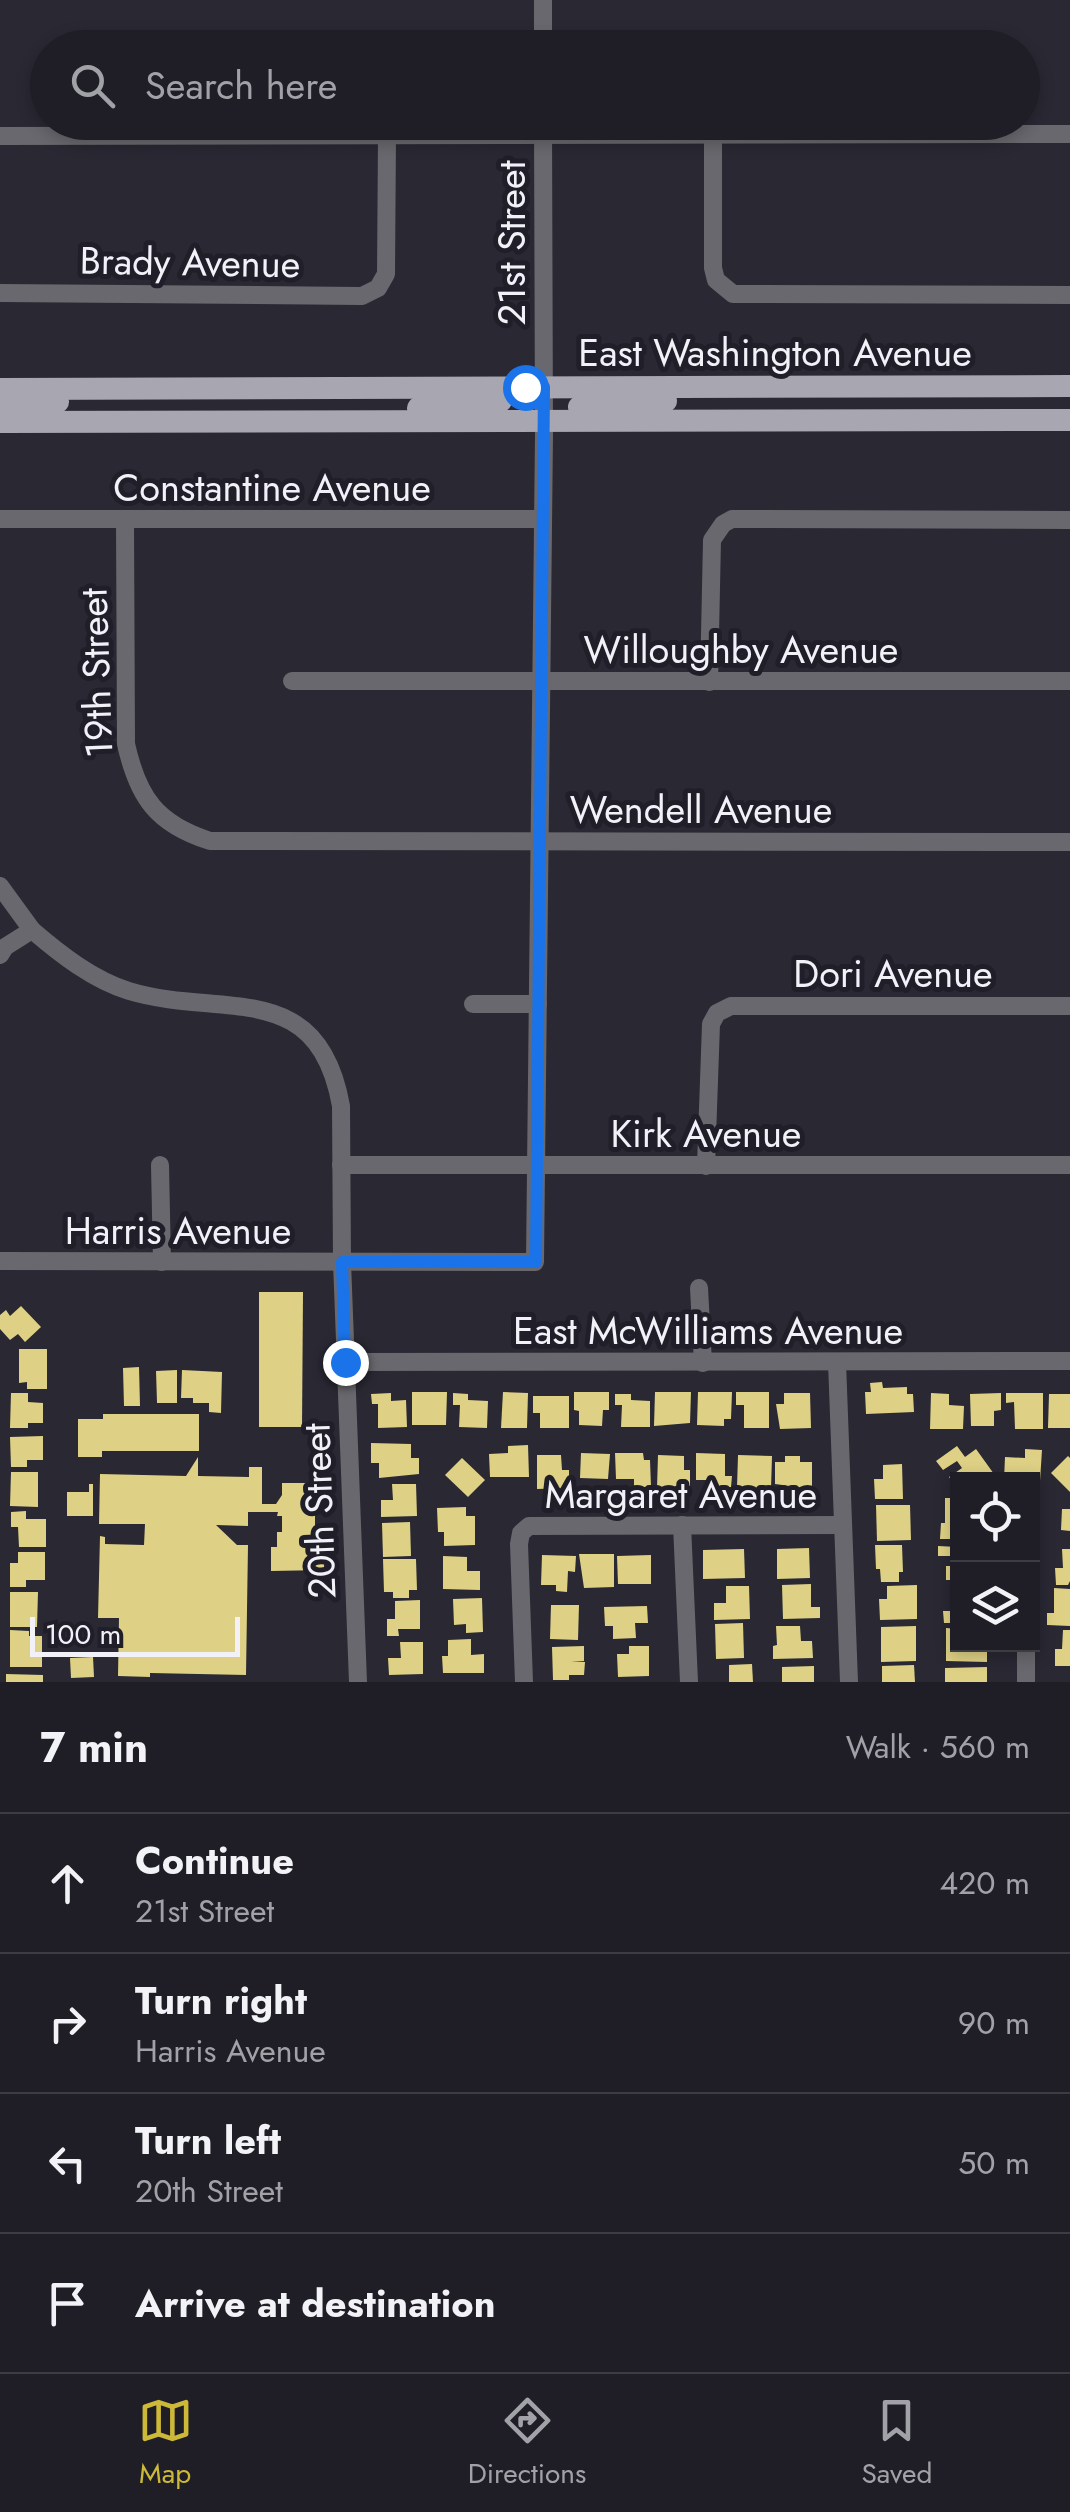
<!DOCTYPE html>
<html lang="en">
<head>
<meta charset="utf-8">
<style>
	body { margin:0; font-family:Jost,sans-serif; background:#2c2b32; color:#f1f3f6 }
	.controls { position:absolute; right:30px; bottom:30px; display:grid; overflow:hidden; border-radius:0px; box-shadow:0 5px 15px #0003 }
	.controls button { width:90px; height:90px; display:grid; place-items:center; padding:0; border:0; border-bottom:2px solid #3c3c43; background:#1f1e26; color:#f1f3f6; font:50px sans-serif }
	.scale { position:absolute; left:30px; bottom:25px; width:210px; box-sizing:border-box; padding-left:10px; border:5px solid #f2f1f8; border-top:0; font-size:28px; line-height:35px; white-space:nowrap; color:#f2f1f8; -webkit-text-stroke:8px #201f29; paint-order:stroke }
	.stop { position:absolute; width:30px; height:30px; margin:-22px; border:8px solid #1a73e8; border-radius:50%; background:#fff }
	.stop.end { background:#1a73e8; border-color:#fff; box-shadow:0 2px 10px #0008 }
	.list { margin:0; padding:0; list-style:none }
	h2 { display:flex; justify-content:space-between; align-items:center; height:130px; margin:0; padding:0 40px; font-size:42px }
	h2 small { font-size:32px; font-weight:400; color:#a1a2a7 }
	.list li { display:grid; grid-template-columns:65px 1fr auto; gap:30px; align-items:center; box-sizing:border-box; height:140px; padding:0 40px; border-top:2px solid #3c3c43 }
	.list b { display:block; font-size:38px; white-space:nowrap }
	.list p { margin:0; font-size:32px; white-space:nowrap; color:#a1a2a7 }
	.list em { font-size:32px; font-style:normal; color:#a1a2a7 }
	.icon { flex:none; width:55px; height:55px; fill:none; stroke:currentColor; stroke-width:2; stroke-linecap:round; stroke-linejoin:round }
	.map { position:relative; flex:none; width:1070px; height:1682px; overflow:hidden }
	.search { position:absolute; background:#1f1e26; box-shadow:0 5px 15px #0003; left:30px; right:30px; top:30px; height:110px; display:flex; align-items:center; gap:25px; box-sizing:border-box; padding:0 35px; border-radius:55px; color:#a1a2a7; font-size:38px }
	.sheet { height:690px; background:#1f1e26 }
	nav { display:flex; justify-content:space-around; align-items:center; box-sizing:border-box; height:140px; border-top:2px solid #3c3c43; background:#1f1e26; font-size:28px; color:#a1a2a7 }
	nav a { display:grid; justify-items:center; gap:5px }
	nav .on { color:#cdb938 }
	.map>svg:first-child { display:block }
	.building { fill:#ded185 }
	.lines { fill:none; stroke-linecap:round; stroke-linejoin:round }
	.minor { stroke:#69686e; stroke-width:18 }
	.major { stroke:#a7a6b1; stroke-width:22 }
	.route { stroke:#1a73e8; stroke-width:12 }
	.labels { text-anchor:middle; dominant-baseline:central; stroke-width:10; stroke-linejoin:round; paint-order:stroke }
	.street-label { font-size:38px; fill:#f2f1f8; stroke:#201f29 }
</style>
</head>
<body>
<div class="map">
<svg width="1070" height="1682" viewBox="0 0 1070 1682">
	<rect width="100%" height="100%" fill="#292833"/>
	<g class="building">
		<path d="M259,1292H303L302,1427H259Z"/>
		<path d="M21,1306L41,1327L25,1342L18,1334L10,1340L0,1329V1315L6,1310L10,1316Z"/>
		<path d="M19,1349H47V1389H27V1382L19,1383Z"/>
		<path d="M139,1367L140,1406H124L123,1368Z"/>
		<path d="M177,1370V1403H157L156,1371Z"/>
		<path d="M182,1370L222,1372L221,1413L209,1412V1403H193V1398H181Z"/>
		<path d="M882,1382L883,1388L907,1387V1394H913L914,1412L866,1414L865,1392H871L870,1383Z"/>
		<path d="M412,1392H447L446,1425H412Z"/>
		<path d="M503,1392L528,1393L527,1428H501Z"/>
		<path d="M574,1392H609V1410H603L602,1426L579,1425V1411L574,1410Z"/>
		<path d="M655,1392H691L690,1423L654,1426Z"/>
		<path d="M698,1392H732L731,1419H724V1426L697,1425Z"/>
		<path d="M736,1392H769V1428H744V1405H736Z"/>
		<path d="M11,1393H28V1402L43,1403V1423H28V1428H10Z"/>
		<path d="M391,1393V1401L406,1400L407,1427L378,1428V1404H372L371,1394Z"/>
		<path d="M453,1393L468,1394V1400L488,1401L487,1428L459,1427L460,1405H453Z"/>
		<path d="M784,1393H810L811,1428L780,1429L776,1404H784Z"/>
		<path d="M931,1393L949,1394V1405L964,1406L963,1429H930Z"/>
		<path d="M1001,1393V1410L994,1411V1426H971L970,1394Z"/>
		<path d="M1006,1393H1043V1429H1015L1014,1402L1006,1403Z"/>
		<path d="M615,1394H631V1400L650,1401V1427H621L622,1405H615Z"/>
		<path d="M1049,1394H1070V1428H1048Z"/>
		<path d="M533,1396H569V1428H540V1413H533Z"/>
		<path d="M103,1414H199V1451H102V1457H78V1419H103Z"/>
		<path d="M43,1436V1460H27V1467H11L10,1437Z"/>
		<path d="M371,1443L411,1444V1458H419V1474L379,1478V1463H371Z"/>
		<path d="M528,1445L529,1477H490L489,1454L508,1453V1446Z"/>
		<path d="M957,1446L965,1457L976,1449L994,1474L986,1480H958V1489L949,1477L962,1468L957,1461L943,1470L936,1461Z"/>
		<path d="M1025,1449L1042,1450L1040,1481L1004,1480L1005,1457L1025,1458Z"/>
		<path d="M581,1453L610,1454L608,1479L580,1478Z"/>
		<path d="M615,1453H643L644,1460H650L651,1487H634V1479H616Z"/>
		<path d="M696,1453L725,1454V1476H732L731,1487H715V1480H696Z"/>
		<path d="M537,1455H561L562,1470H569V1488L537,1489Z"/>
		<path d="M658,1455L684,1456V1470H690V1489L657,1488Z"/>
		<path d="M738,1455L772,1456L771,1489L737,1488Z"/>
		<path d="M785,1456H800V1462H812V1489L775,1484V1462H785Z"/>
		<path d="M1068,1456L1070,1458V1492L1051,1473Z"/>
		<path d="M198,1457V1476L249,1477V1467H262V1504H276L282,1495V1483H315V1528H324V1570L271,1571V1547H277V1532H282V1516H277L278,1512H248V1526L216,1525L237,1545H248L246,1675L150,1673V1677L118,1676L119,1618H98L100,1536L105,1537V1544L144,1545L145,1524H99L100,1474L186,1476Z"/>
		<path d="M462,1458L485,1480L468,1497L445,1475Z"/>
		<path d="M902,1464L903,1499H875L874,1479H883V1465Z"/>
		<path d="M11,1472H38V1507L10,1506Z"/>
		<path d="M89,1484H93V1516H67V1492H89Z"/>
		<path d="M392,1484H416L417,1516L381,1517V1500H393Z"/>
		<path d="M945,1498H956L958,1539H940L941,1523H945Z"/>
		<path d="M876,1505H910L911,1540L877,1541Z"/>
		<path d="M466,1507V1516H475V1545L444,1546V1532H438L437,1508Z"/>
		<path d="M1062,1509H1070V1531L1061,1530Z"/>
		<path d="M26,1511V1519H46V1547H19L18,1527H11V1512Z"/>
		<path d="M410,1522L411,1556L383,1557L382,1523Z"/>
		<path d="M875,1545H902L903,1572H899V1582H881L880,1569H876Z"/>
		<path d="M938,1546L958,1547V1580H946V1566H952V1556H938Z"/>
		<path d="M809,1548L810,1578L777,1579V1549Z"/>
		<path d="M744,1549L745,1578L703,1579V1550Z"/>
		<path d="M1062,1549H1070V1581L1068,1585H1056L1055,1568H1063Z"/>
		<path d="M18,1552H45V1580H26V1587H10V1563H18Z"/>
		<path d="M579,1554H614V1587L584,1588Z"/>
		<path d="M542,1555L576,1556L575,1572L568,1571L567,1592L556,1591V1585H541Z"/>
		<path d="M651,1555V1584H618L617,1556Z"/>
		<path d="M443,1556L467,1557V1571H480V1590L443,1589Z"/>
		<path d="M383,1559H416L417,1590H409V1598H393V1592H384Z"/>
		<path d="M811,1584V1607H820V1618L783,1619L782,1585Z"/>
		<path d="M917,1585V1619L880,1620L879,1599H887V1586Z"/>
		<path d="M726,1586H749L750,1619L714,1620V1603H726Z"/>
		<path d="M952,1586H958V1623H944L943,1611H953Z"/>
		<path d="M1054,1588L1070,1589V1626L1047,1625V1613H1054Z"/>
		<path d="M10,1592H38L37,1627H10Z"/>
		<path d="M482,1598L483,1632L466,1633V1624L454,1625L453,1599Z"/>
		<path d="M420,1600V1629H398L399,1636H387V1619H395V1601Z"/>
		<path d="M551,1605H579L578,1640L550,1639Z"/>
		<path d="M647,1606L648,1623H635L636,1638L613,1639V1626H605L604,1607Z"/>
		<path d="M743,1623L744,1658L716,1659L715,1624Z"/>
		<path d="M776,1626H800L801,1641H812L813,1658L773,1659V1646L777,1645Z"/>
		<path d="M916,1626V1661L881,1662V1627Z"/>
		<path d="M946,1628L958,1629V1644H987V1662L946,1661Z"/>
		<path d="M10,1630L29,1631V1636H42V1667H10Z"/>
		<path d="M1063,1630H1070V1666H1055V1649H1062Z"/>
		<path d="M471,1639V1655L484,1654V1673H443L442,1656H448V1640Z"/>
		<path d="M400,1642H423V1674L389,1675L388,1658H401Z"/>
		<path d="M584,1646V1661H571L585,1662L584,1675H569V1680H553L552,1647Z"/>
		<path d="M629,1646H649V1676L618,1677L617,1654H629Z"/>
		<path d="M93,1657L94,1677L71,1678L70,1658Z"/>
		<path d="M752,1664L753,1682H729V1665Z"/>
		<path d="M914,1665L915,1682H882V1666Z"/>
		<path d="M814,1666V1682H782V1667Z"/>
		<path d="M987,1667V1682H945V1668Z"/>
		<path d="M6,1674L43,1675V1682H6Z"/>
	</g>
	<g class="lines">
		<g class="minor">
			<path d="M543,0V48"/>
			<path d="M713,134V268L716,280L733,294L1070,295"/>
			<path d="M0,136L1070,134"/>
			<path d="M0,293L362,296L378,288L386,274L387,135"/>
			<path d="M0,519H543"/>
			<path d="M125,519L126,744C138,798 157,824 210,841L1070,842"/>
			<path d="M292,681H1070"/>
			<path d="M709,682L712,540L723,524L732,519L1070,520"/>
			<path d="M0,886L32,930L5,947L0,955"/>
			<path d="M32,930C60,954 93,980 129,991C222,1019 318,976 341,1106L342,1262L358,1682"/>
			<path d="M473,1004H538"/>
			<path d="M160,1165L162,1262"/>
			<path d="M341,1165H1070"/>
			<path d="M706,1166L711,1024L717,1013L731,1006H1070"/>
			<path d="M0,1261L535,1262L544,435L543,122"/>
			<path d="M699,1288L703,1363"/>
			<path d="M345,1362L1070,1361"/>
			<path d="M837,1362L849,1682"/>
			<path d="M682,1525L689,1682"/>
			<path d="M1026,1644V1682"/>
			<path d="M524,1682L519,1544L521,1533L529,1526L843,1525"/>
		</g>
		<g class="major">
			<path d="M0,389L1070,386"/>
			<path d="M0,407L58,402"/>
			<path d="M579,407L666,401"/>
			<path d="M418,408L501,401"/>
			<path d="M0,422L1070,420"/>
		</g>
	</g>
	<g class="lines">
		<path class="route" d="M345,1362L342,1262H536L544,387H525"/>
	</g>
	<g class="labels">
		<g class="street-label">
			<text transform="translate(511 243) rotate(-90)">21st Street</text>
			<text transform="translate(190 262) rotate(1)">Brady Avenue</text>
			<text x="775" y="352">East Washington Avenue</text>
			<text x="272" y="487">Constantine Avenue</text>
			<text x="741" y="649">Willoughby Avenue</text>
			<text transform="translate(96 673) rotate(-92)">19th Street</text>
			<text x="701" y="809">Wendell Avenue</text>
			<text x="893" y="973">Dori Avenue</text>
			<text x="706" y="1133">Kirk Avenue</text>
			<text x="178" y="1230">Harris Avenue</text>
			<text x="708" y="1330">East McWilliams Avenue</text>
			<text x="681" y="1494">Margaret Avenue</text>
			<text transform="translate(319 1511) rotate(-92)">20th Street</text>
		</g>
	</g>
</svg>
<div class="controls">
<button><svg class="icon" aria-label="locate" viewBox="0 0 24 24"><circle cx="12" cy="12" r="6"/><path d="M12 2v4M12 18v4M2 12h4M18 12h4"/></svg></button>
<button><svg class="icon" aria-label="layers" viewBox="0 0 24 24"><path d="M12 4l9 5-9 5-9-5zM3 14l9 5 9-5"/></svg></button>
</div>
<div class="scale">100 m</div>
<div class="stop" style="left:525px;top:387px"></div>
<div class="stop end" style="left:345px;top:1362px"></div>
<div class="search"><svg class="icon" aria-label="search" viewBox="0 0 24 24"><circle cx="10" cy="10" r="6"/><path d="M15 15l6 6"/></svg>Search here</div>
</div>
<section class="sheet">
<h2>7 min<small>Walk · 560 m</small></h2>
<ul class="list">
<li><svg class="icon" aria-label="ahead" viewBox="0 0 24 24"><path d="M12 20V5M6 11l6-6 6 6"/></svg><div><b>Continue</b><p>21st Street</p></div><em>420 m</em></li>
<li><svg class="icon" aria-label="right" viewBox="0 0 24 24"><path d="M7 20v-9h11M14 6l5 5-5 5"/></svg><div><b>Turn right</b><p>Harris Avenue</p></div><em>90 m</em></li>
<li><svg class="icon" aria-label="left" viewBox="0 0 24 24"><path d="M17 20v-9H6M10 6l-5 5 5 5"/></svg><div><b>Turn left</b><p>20th Street</p></div><em>50 m</em></li>
<li><svg class="icon" aria-label="arrive" viewBox="0 0 24 24"><path d="M6 21V4h12l-3 4 3 4H6"/></svg><div><b>Arrive at destination</b></div></li>
</ul>
</section>
<nav>
<a class="on"><svg class="icon" aria-label="map" viewBox="0 0 24 24"><path d="M3 6l6-2 6 2 6-2v14l-6 2-6-2-6 2zM9 4v14M15 6v14"/></svg>Map</a>
<a><svg class="icon" aria-label="directions" viewBox="0 0 24 24"><path d="M12 3l9 9-9 9-9-9zM9 14v-3h6M13 9l2 2-2 2"/></svg>Directions</a>
<a><svg class="icon" aria-label="saved" viewBox="0 0 24 24"><path d="M7 4h10v16l-5-4-5 4z"/></svg>Saved</a>
</nav>
</body>
</html>
